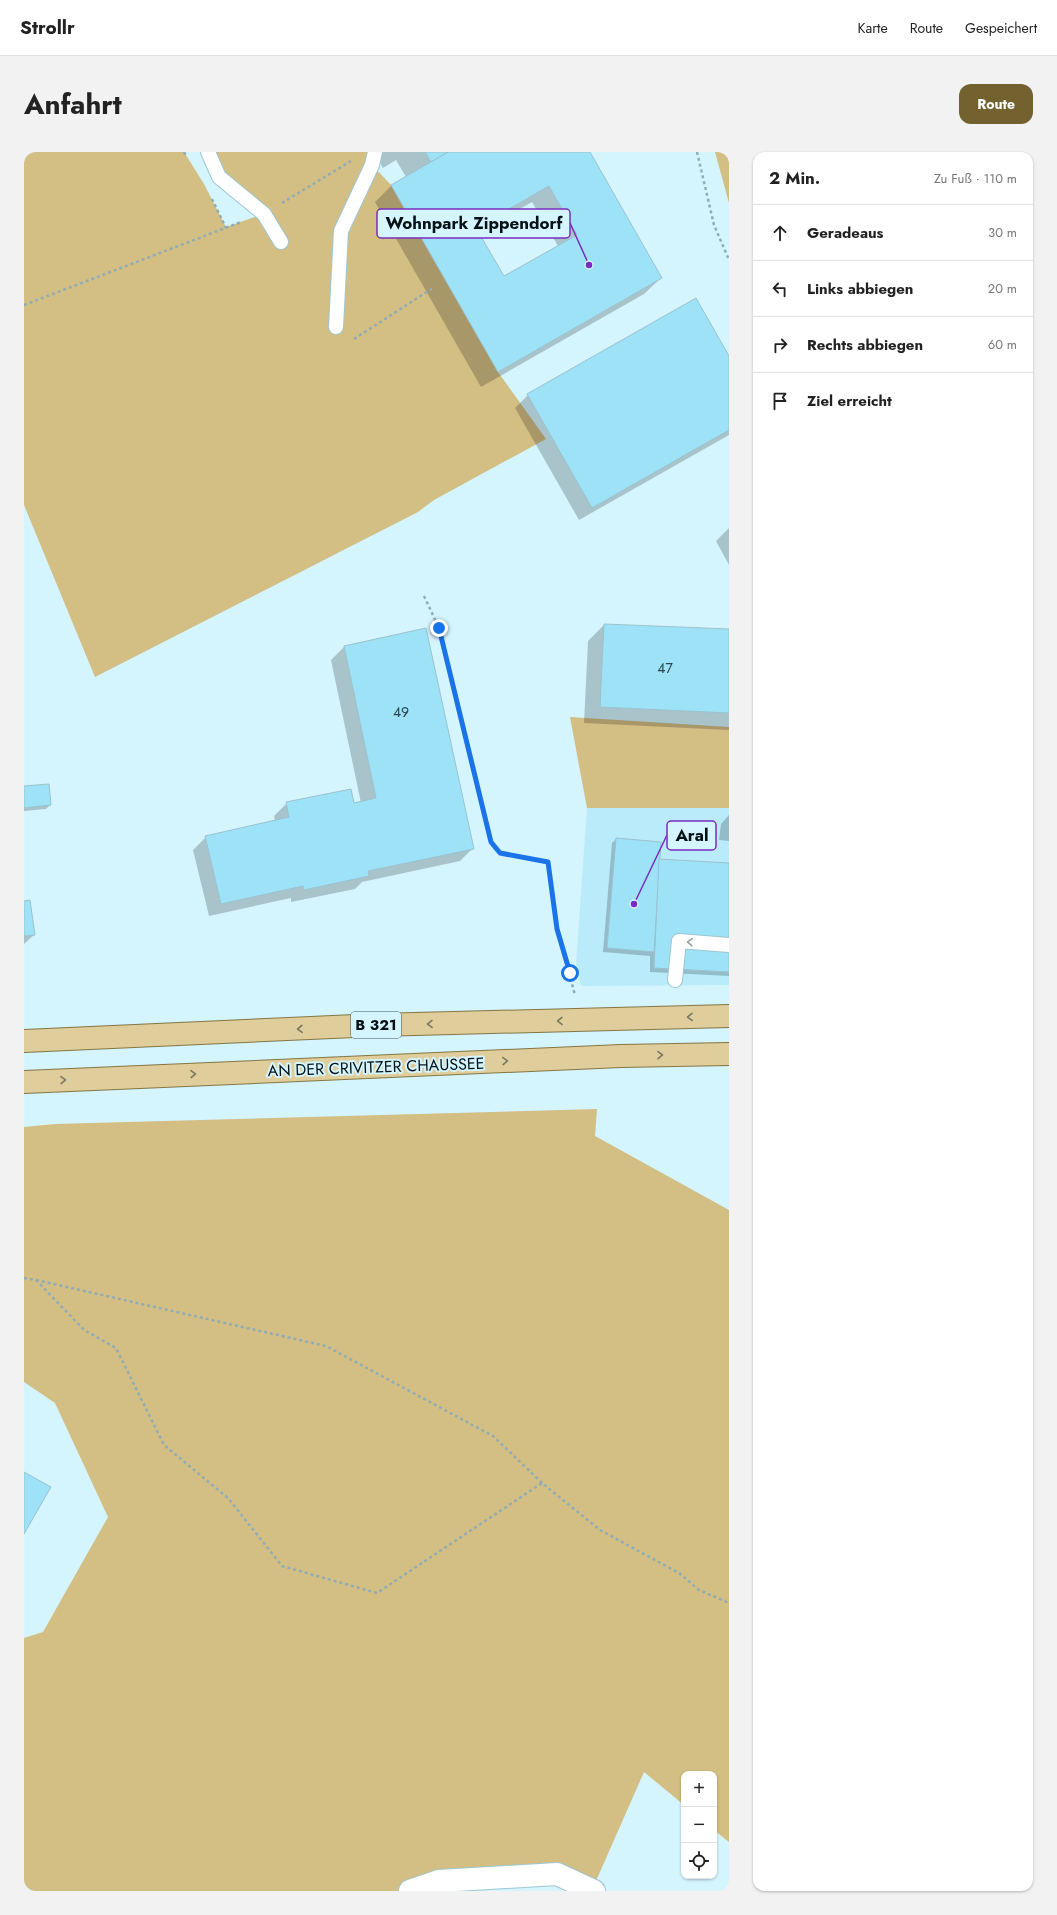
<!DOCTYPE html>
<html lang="de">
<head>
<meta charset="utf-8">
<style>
	body { margin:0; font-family:Jost,sans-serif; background:#f2f2f2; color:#222 }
	.controls { position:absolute; right:12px; bottom:12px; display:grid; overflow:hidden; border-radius:8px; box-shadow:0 1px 3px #0004 }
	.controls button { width:36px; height:36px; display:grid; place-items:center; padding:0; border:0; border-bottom:1px solid #e0e0e0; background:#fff; color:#222; font:20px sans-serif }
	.stop { position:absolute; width:12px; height:12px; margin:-9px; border:3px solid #1a73e8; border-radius:50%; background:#fff }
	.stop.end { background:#1a73e8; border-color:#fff; box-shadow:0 1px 4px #0008 }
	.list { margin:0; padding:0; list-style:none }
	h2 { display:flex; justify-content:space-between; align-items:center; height:52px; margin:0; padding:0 16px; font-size:17px }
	h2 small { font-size:13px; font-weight:400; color:#767676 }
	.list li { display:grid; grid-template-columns:26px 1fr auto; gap:12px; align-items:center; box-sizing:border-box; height:56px; padding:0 16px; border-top:1px solid #e0e0e0 }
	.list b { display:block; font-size:15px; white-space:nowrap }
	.list em { font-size:13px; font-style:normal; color:#767676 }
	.icon { flex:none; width:22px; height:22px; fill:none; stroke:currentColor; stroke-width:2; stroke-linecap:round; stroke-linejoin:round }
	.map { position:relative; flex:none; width:705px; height:1739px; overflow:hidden; border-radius:12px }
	header { display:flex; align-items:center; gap:24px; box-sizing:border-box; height:56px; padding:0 20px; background:#fff; border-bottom:1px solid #e0e0e0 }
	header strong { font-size:19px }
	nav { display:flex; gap:22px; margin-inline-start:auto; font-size:14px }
	.intro { display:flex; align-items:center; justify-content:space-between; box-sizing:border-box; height:96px; padding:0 24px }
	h1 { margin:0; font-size:28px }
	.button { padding:10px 18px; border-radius:12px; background:#73612f; color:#fff; font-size:14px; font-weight:700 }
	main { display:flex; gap:24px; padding:0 24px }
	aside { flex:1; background:#fff; border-radius:12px; box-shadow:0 1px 3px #0004 }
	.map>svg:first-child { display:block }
	.built { fill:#b9ebfa }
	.green { fill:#d3be84 }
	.shadow { fill:#0003; fill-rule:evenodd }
	.building { fill:#9de2f6; stroke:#9bc2ce; fill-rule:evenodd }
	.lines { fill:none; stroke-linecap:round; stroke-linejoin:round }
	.service-casing { stroke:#9fc7d2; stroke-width:16 }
	.minor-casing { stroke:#9fc7d2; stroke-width:24 }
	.primary-casing { stroke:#847642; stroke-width:24 }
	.path { stroke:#92acb4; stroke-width:2.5; stroke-dasharray:3 3; stroke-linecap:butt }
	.service { stroke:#fff; stroke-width:14 }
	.minor { stroke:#fff; stroke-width:22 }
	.primary { stroke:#dfcd9c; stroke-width:22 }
	.oneway { stroke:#9aa0a1 }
	.oneway2 { stroke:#7c785f }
	.route { stroke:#1a73e8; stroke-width:5 }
	.labels { text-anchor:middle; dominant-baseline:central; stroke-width:4; stroke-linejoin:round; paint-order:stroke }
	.number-label { font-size:14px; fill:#2a454d }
	.shield { fill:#d4f4fe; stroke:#42555b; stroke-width:1 }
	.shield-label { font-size:15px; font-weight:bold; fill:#031115 }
	.street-label { font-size:16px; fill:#031115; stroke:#d4f4fe }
	.leader { fill:none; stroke:#7b2cbf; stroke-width:1.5 }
	.callout-dot { fill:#7b2cbf; stroke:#d4f4fe; stroke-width:1.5 }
	.callout { fill:#d4f4fe; stroke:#7b2cbf; stroke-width:1.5 }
	.callout-label { font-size:17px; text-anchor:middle; font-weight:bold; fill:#031115 }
</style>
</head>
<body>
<header>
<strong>Strollr</strong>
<nav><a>Karte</a><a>Route</a><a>Gespeichert</a></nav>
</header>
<div class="intro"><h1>Anfahrt</h1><a class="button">Route</a></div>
<main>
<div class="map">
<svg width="705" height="1739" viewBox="0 0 705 1739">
	<rect width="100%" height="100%" fill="#d4f4fe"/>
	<path class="built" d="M563,656H705V833L557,834L552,812Z"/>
	<g class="green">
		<path d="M0,0H160L180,32L202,75L239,62L195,25L184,0H351L348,13L367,33L474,220L522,287L410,348L394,360L71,525L0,353Z"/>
		<path d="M691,0H705V51Z"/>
		<path d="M546,565L705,575V656H563Z"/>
		<path d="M573,957L571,984L705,1058V1690L690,1678V1622H660V1653L620,1620L568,1738L533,1722L386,1739H0V1486L19,1480L84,1365L31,1251L0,1230V975L31,972Z"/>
	</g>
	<g class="shadow">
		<path d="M350,0H565L637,126L620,142L457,235L351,50L367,34L382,25L372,8L359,16ZM508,50L534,94L479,125L454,81Z"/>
		<path d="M705,206V283L555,368L491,256L504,243Z"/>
		<path d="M705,376V413L692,389Z"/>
		<path d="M580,473L705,478V578L560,571L564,489Z"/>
		<path d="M320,495L449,696L436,709L338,730L331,737L267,750V746L185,764L169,698L182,685L251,669L250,664L263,651L329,652L337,651L307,508Z"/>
		<path d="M0,635L26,653L22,657L0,659Z"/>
		<path d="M705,663V689L695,688L697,672Z"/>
		<path d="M592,687L634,708L705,712V824L626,820V804L579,800L588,691Z"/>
		<path d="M0,750L10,783L0,792Z"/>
	</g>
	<g class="building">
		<path d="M401,0H424L407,10Z"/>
		<path d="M424,0H566L638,126L474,220L367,33ZM525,34L553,83L480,124L452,76Z"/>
		<path d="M672,146L705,204V278L568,356L503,242Z"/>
		<path d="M580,472L705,477V561L576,555Z"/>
		<path d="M402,476L450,697L344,719L345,724L280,738L279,734L197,752L181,684L265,665L262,650L327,637L330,651L352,646L320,494Z"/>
		<path d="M25,632L27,653L0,656V634Z"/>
		<path d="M592,686L637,690L630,800L583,796Z"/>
		<path d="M635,707L705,711V820L630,816Z"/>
		<path d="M6,748L11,783L0,784V749Z"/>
		<path d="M0,1320L27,1335L0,1382Z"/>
	</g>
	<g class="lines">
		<defs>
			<g id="service">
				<path d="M184,0L195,25L240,62L257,90"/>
				<path d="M312,175L317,79L348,13L351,0"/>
				<path d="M651,828L655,789L705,793"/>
			</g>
			<path id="minor" d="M386,1739L415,1729L533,1722L570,1739"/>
			<g id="primary">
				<path d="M0,889L353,873L705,864"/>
				<path d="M0,930L597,904L705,902"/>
			</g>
		</defs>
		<use href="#service" class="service-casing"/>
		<use href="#minor" class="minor-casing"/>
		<use href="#primary" class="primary-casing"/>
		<g class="path">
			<path d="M160,0L163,5"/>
			<path d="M673,0L690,73L705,108"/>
			<path d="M188,47L202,76"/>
			<path d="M258,51L327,9"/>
			<path d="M0,153L217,70"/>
			<path d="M330,187L409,136"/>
			<path d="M400,444L415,476L467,690L475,701L524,710L533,777L551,843"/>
			<path d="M0,1126L12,1128L60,1178L92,1196L140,1293L204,1346L258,1414L353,1441L518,1331L576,1378L655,1421L675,1438L705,1451"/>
			<path d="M12,1128L302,1194L469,1284L518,1331"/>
		</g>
		<use href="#service" class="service"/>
		<use href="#minor" class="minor"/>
		<use href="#primary" class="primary"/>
	</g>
	<defs><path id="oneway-chevron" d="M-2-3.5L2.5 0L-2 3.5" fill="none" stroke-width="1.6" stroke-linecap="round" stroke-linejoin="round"/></defs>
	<use class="oneway" href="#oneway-chevron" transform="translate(666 790) rotate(-176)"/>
	<g class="oneway2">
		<use href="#oneway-chevron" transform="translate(666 865) rotate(179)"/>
		<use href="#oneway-chevron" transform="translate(536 869) rotate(179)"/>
		<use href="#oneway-chevron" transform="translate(406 872) rotate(179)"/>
		<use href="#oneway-chevron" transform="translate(276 877) rotate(177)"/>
		<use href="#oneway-chevron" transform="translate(636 903) rotate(-1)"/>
		<use href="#oneway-chevron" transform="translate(481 909) rotate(-2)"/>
		<use href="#oneway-chevron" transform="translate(169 922) rotate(-2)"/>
		<use href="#oneway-chevron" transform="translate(39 928) rotate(-2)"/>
	</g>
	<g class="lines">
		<path class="route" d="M415,476L467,690L476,701L524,710L533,777L546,821"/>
	</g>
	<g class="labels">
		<g class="number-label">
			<text x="641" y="516">47</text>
			<text x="377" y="560">49</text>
		</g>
		<rect class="shield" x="327" y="860" width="50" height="26" rx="3"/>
		<g class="shield-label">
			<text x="352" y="873">B 321</text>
		</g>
		<g class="street-label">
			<text transform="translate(352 915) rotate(-2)">AN DER CRIVITZER CHAUSSEE</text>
		</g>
	</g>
	<path class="leader" d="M565 113L546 71M610 752L643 683"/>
	<g class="callout-dot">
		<circle cx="565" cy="113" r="4"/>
		<circle cx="610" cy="752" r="4"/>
	</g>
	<g class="callout">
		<rect x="353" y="57" width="193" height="29" rx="4"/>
		<rect x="643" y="669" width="49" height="29" rx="4"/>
	</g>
	<g class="callout-label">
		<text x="450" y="77">Wohnpark Zippendorf</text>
		<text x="668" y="689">Aral</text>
	</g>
</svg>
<div class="controls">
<button>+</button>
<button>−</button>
<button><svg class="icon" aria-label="locate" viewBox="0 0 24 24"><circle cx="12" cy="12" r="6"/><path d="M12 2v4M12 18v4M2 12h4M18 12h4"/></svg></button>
</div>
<div class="stop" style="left:546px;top:821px"></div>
<div class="stop end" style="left:415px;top:476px"></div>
</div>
<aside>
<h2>2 Min.<small>Zu Fuß · 110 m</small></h2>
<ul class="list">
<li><svg class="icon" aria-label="ahead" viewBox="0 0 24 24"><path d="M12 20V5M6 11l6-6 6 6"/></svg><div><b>Geradeaus</b></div><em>30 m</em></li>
<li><svg class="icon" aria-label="left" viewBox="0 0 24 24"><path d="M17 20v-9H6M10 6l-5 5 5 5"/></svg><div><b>Links abbiegen</b></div><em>20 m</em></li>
<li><svg class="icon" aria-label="right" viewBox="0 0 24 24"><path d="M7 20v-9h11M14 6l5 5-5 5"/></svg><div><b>Rechts abbiegen</b></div><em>60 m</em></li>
<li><svg class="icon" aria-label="arrive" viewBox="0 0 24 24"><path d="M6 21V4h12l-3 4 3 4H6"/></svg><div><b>Ziel erreicht</b></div></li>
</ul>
</aside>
</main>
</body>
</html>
